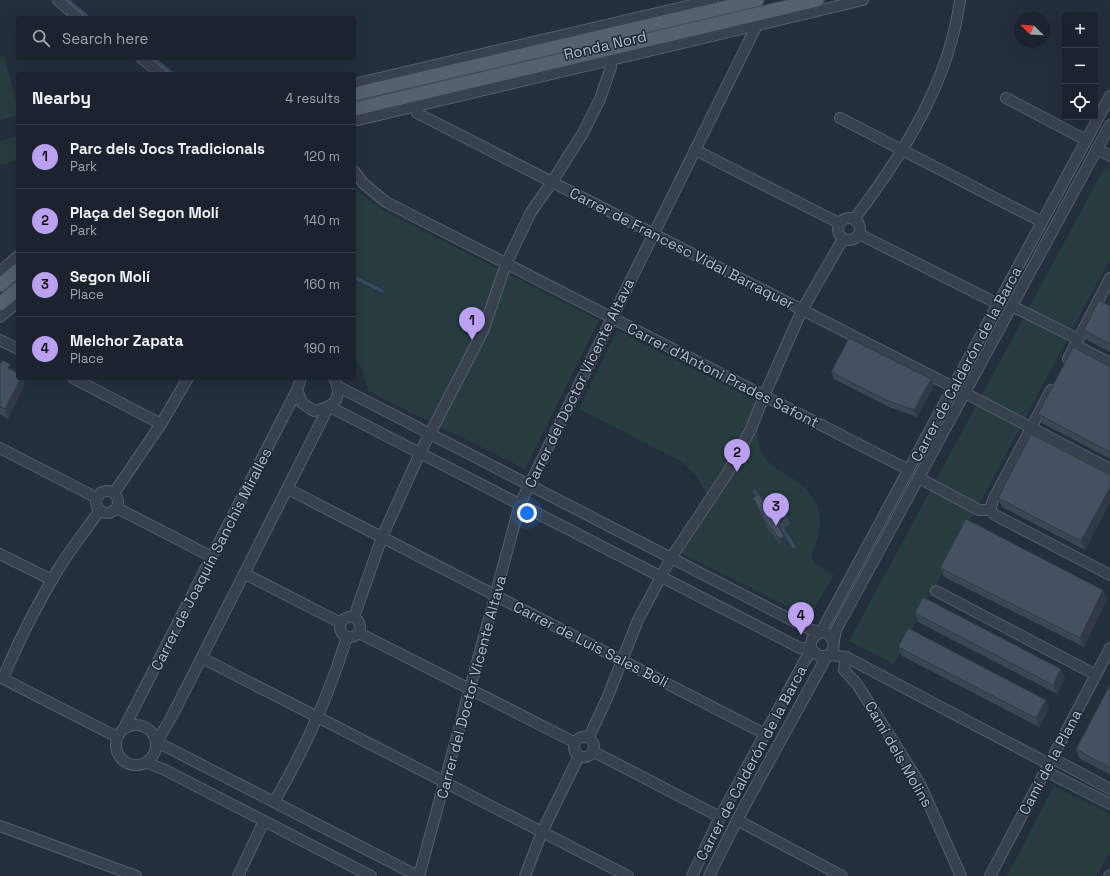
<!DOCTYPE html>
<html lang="en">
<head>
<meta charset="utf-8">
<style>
	body { margin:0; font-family:"Space Grotesk",sans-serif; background:#282f3a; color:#f1f3f6 }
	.controls { position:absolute; right:12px; top:12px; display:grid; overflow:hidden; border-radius:4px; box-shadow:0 4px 16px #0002 }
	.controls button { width:36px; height:36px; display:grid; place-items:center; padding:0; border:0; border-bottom:1px solid #39404a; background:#1b232e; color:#f1f3f6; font:20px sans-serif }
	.compass { position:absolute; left:1014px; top:12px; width:36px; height:36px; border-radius:50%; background:#1b232e; box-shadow:0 4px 16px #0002; rotate:294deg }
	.you { position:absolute; left:527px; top:513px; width:14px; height:14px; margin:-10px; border:3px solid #fff; border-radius:50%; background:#1a73e8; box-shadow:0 0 0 6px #1a73e833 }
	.badge { display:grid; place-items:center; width:26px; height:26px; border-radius:50%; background:#bca0f2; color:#111; font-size:13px; font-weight:700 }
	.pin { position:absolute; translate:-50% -33px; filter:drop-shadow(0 1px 2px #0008) }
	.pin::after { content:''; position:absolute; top:21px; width:14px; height:12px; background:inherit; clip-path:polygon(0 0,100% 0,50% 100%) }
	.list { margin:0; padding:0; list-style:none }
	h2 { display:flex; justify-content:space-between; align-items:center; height:52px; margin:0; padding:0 16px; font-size:17px }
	h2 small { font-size:13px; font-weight:400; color:#a0a4aa }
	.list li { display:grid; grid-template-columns:26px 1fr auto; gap:12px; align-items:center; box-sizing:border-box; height:64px; padding:0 16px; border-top:1px solid #39404a }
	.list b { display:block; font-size:15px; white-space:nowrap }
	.list p { margin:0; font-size:13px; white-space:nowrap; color:#a0a4aa }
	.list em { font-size:13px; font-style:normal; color:#a0a4aa }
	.icon { flex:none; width:22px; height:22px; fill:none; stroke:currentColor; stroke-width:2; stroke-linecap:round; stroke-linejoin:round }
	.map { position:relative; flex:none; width:1110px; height:876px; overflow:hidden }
	.search { position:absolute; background:#1b232e; box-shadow:0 4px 16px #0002; left:16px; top:16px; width:340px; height:44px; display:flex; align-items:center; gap:10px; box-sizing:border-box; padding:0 14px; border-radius:4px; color:#a0a4aa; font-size:15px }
	.panel { position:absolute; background:#1b232e; box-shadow:0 4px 16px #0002; left:16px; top:72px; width:340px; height:308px; border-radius:4px }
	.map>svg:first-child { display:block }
	.green { fill:#263c3f }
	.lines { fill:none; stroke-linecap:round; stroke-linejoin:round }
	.stream { stroke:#394c67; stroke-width:3 }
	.minor-casing { stroke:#565f6c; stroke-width:12 }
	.major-casing { stroke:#414a57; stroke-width:15 }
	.minor { stroke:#38414e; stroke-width:10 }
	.major { stroke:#56606e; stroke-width:13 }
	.wall { fill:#3b4654 }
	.shaded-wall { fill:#303945 }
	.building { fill:#455162; stroke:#303945 }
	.labels { text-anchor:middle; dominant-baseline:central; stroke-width:3; stroke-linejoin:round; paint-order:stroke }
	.street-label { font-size:15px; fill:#b4bcc9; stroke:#1d2633 }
</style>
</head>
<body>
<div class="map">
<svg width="1110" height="876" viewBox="0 0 1110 876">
	<rect width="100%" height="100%" fill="#242f3e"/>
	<g class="green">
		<path d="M4,55L18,109V115L0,120V56Z"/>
		<path d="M18,136V160L0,165V141Z"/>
		<path d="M1105,167L1110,169V259L894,664L849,641Z"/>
		<path d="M354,187L362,195L386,212L599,320L525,469L368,391L361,367L354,360Z"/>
		<path d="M617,330L764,405C759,419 754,439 762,453C768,466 781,471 792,478C823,499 827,523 811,555L814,563L834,575L809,617L673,549L708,496L697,477L681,461L579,409Z"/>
		<path d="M1054,786L1110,814V851L1097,876H1007Z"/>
	</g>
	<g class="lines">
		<g class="stream">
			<path d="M68,0L89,18"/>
			<path d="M153,58L173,74"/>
			<path d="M354,277L382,291"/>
			<path d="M754,491L770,509L776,518"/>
			<path d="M782,528L794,547"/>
		</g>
		<defs>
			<g id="minor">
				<path d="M58,0L78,18"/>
				<path d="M141,58L162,74"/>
				<path d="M354,84L713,0"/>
				<path d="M1006,98L1086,140"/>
				<path d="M415,107L417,113L953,387"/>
				<path d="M840,118L1042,222"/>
				<path d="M354,121L863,0"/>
				<path d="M1097,149L1110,156"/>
				<path d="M695,150L839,223"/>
				<path d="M354,171L364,184L386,202L909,470"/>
				<circle cx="849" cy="229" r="11"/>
				<path d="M855,218C904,153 949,82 960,0"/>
				<path d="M859,234L998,304"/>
				<path d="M0,272L18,256"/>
				<path d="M1012,306L1078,339"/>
				<path d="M0,317L18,302"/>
				<path d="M0,340L18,349"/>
				<path d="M1075,345L1110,363"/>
				<path d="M1068,359L1110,278"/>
				<path d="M73,378L161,424"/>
				<path d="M301,378L297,390L302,403L314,411C334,407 344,399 334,378"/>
				<path d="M339,387L809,629L829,634L834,643L833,650L827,656H819L811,649C810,641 812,637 819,633"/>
				<path d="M965,393L1110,469"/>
				<path d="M330,407L800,648L811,649"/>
				<path d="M0,448L97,498"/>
				<path d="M919,478L979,510H990L995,515L1110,575"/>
				<path d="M288,489L765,734"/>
				<circle cx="107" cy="502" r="11"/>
				<path d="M114,493L161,424L188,378"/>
				<path d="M117,508L212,557"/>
				<path d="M990,510L993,500L1051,390"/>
				<path d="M0,554L52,580"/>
				<path d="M245,574L341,623"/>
				<path d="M936,591L1096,675"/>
				<circle cx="350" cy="627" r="10"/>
				<path d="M354,617L382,537L420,453L483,331L506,264L531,212L552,182L583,133L600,99L611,67"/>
				<path d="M821,632L1110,96"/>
				<path d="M359,633L574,742"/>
				<path d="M834,640L836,630L1110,125"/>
				<path d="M829,655L846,657L1049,764"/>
				<path d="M846,657L844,670L857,684L920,784L961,876"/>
				<path d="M202,658L628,876"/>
				<path d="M0,677L117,737"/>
				<path d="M3,678C19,640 37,604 59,568C71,549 86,530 99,511"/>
				<circle cx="136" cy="745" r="20"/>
				<path d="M124,728L297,390"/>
				<circle cx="584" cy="747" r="10"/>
				<path d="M589,737L608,696L638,620L671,558L727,474L751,429L764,396L802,310L843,239"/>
				<path d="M157,741L171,718L328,408"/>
				<path d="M157,742L418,876"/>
				<path d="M594,752L720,817"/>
				<path d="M1052,758L1110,789"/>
				<path d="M147,763L163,769L371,876"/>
				<path d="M1045,771L1110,804"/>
				<path d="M274,802C305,749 329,696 347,637"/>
				<path d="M737,820L842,876"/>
				<path d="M0,826L136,876"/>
				<path d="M238,876L264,821"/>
				<path d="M419,876L520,504L757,25"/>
				<path d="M525,876L542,832L579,756"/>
				<path d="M692,876L720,817L805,660L812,651"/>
				<path d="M709,876L737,820L827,656"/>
				<path d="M990,876L1110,648"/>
				<path d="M1109,876L1110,875"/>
			</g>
			<g id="major">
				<path d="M354,94L757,0"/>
				<path d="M354,109L817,0"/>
				<path d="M0,285L18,270"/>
				<path d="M0,304L18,289"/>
			</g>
		</defs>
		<use href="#minor" class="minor-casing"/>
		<use href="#major" class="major-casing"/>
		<use href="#minor" class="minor"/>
		<use href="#major" class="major"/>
	</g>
	<g class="wall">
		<path d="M1110,306V352L1087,340L1084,330Z"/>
		<path d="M0,364L12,371L25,384L8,419L0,414Z"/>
		<path d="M1110,367V459L1042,423L1038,414Z"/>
		<path d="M831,372L931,379L934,385L917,417L889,407L834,379Z"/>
		<path d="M1110,475L1085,550L1002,507L998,498Z"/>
		<path d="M753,498L772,516L784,509L790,524L780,530L784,536L786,543L782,546L767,528L756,505Z"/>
		<path d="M940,568L1107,599L1084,647L944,577Z"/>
		<path d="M915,613L1065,678L1057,694L918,622Z"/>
		<path d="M898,647L1046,700L1049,709L1039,727L902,656Z"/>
		<path d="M1110,685V775L1079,758L1076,749Z"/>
	</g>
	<g class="shaded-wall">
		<path d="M10,364L14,373L8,368Z"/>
		<path d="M21,378H23L25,384L8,419L5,409Z"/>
		<path d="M931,379L934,385L917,417L914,410Z"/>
		<path d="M1110,488V503L1085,550L1081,541Z"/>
		<path d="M784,536L786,543L782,546L780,539Z"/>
		<path d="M1103,590L1107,599L1084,647L1080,638Z"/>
		<path d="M1061,669L1065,678L1057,694L1053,685Z"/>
		<path d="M1046,700L1049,709L1039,727L1036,718Z"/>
	</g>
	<g class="building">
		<path d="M1099,300L1110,306V344L1084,330Z"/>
		<path d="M849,338L931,379L914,410L886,400L831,372Z"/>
		<path d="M1073,347L1110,367V452L1038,414Z"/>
		<path d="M3,360L10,364L8,368L18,373V378H21L5,409L0,407V364Z"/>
		<path d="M1031,434L1110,475V488L1081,541L998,498Z"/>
		<path d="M759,494L772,516L784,509L787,517L776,523L784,536L780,539L765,521L753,498Z"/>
		<path d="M966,519L1103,590L1080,638L940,568Z"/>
		<path d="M923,597L1061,669L1053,685L915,613Z"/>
		<path d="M908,628L1046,700L1036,718L898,647Z"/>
		<path d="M1110,685V768L1076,749Z"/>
	</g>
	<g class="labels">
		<g class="street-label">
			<text transform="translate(605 45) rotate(-13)">Ronda Nord</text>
			<text transform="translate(682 248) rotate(27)">Carrer de Francesc Vidal Barraquer</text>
			<text transform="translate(966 364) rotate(-62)">Carrer de Calderón de la Barca</text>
			<text transform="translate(723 375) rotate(27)">Carrer d'Antoni Prades Safont</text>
			<text transform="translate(579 383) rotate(-64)">Carrer del Doctor Vicente Altava</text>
			<text transform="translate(211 559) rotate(-63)">Carrer de Joaquín Sanchis Miralles</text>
			<text transform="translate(591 644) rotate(27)">Carrer de Luís Sales Boli</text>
			<text transform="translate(471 687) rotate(-75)">Carrer del Doctor Vicente Altava</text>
			<text transform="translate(899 754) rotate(60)">Camí dels Molins</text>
			<text transform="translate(1050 762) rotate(-62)">Camí de la Plana</text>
			<text transform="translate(751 763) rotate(-62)">Carrer de Calderón de la Barca</text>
		</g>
	</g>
</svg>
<div class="controls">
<button>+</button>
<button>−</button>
<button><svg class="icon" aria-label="locate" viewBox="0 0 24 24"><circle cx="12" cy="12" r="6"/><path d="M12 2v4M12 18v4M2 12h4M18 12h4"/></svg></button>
</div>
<svg class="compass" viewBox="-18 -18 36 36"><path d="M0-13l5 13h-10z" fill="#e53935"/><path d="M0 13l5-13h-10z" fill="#a0a4aa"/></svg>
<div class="you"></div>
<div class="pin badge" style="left:472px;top:340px">1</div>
<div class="pin badge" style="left:737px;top:472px">2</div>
<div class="pin badge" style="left:776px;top:526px">3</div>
<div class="pin badge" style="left:801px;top:635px">4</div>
<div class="search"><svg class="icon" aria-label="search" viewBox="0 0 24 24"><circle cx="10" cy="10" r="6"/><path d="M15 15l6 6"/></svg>Search here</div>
<section class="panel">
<h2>Nearby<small>4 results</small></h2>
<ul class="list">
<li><span class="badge">1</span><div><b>Parc dels Jocs Tradicionals</b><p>Park</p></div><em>120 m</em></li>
<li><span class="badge">2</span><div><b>Plaça del Segon Molí</b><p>Park</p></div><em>140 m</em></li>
<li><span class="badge">3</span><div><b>Segon Molí</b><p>Place</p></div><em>160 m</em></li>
<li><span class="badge">4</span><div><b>Melchor Zapata</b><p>Place</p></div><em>190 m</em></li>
</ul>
</section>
</div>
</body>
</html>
